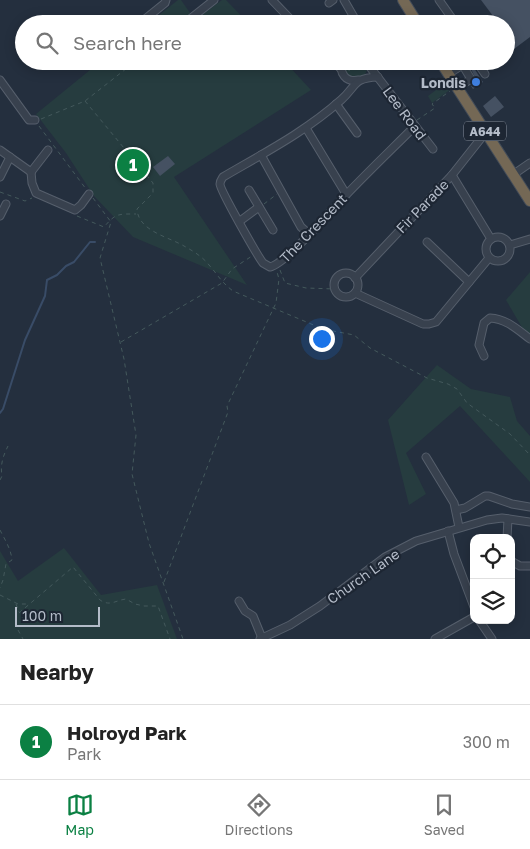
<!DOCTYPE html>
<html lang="en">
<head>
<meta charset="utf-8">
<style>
	body { margin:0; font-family:"Golos Text",sans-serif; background:#f2f2f2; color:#222 }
	.controls { position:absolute; right:15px; bottom:15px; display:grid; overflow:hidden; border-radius:10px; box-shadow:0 2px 12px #0003 }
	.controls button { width:45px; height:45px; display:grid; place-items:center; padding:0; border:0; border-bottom:1px solid #e0e0e0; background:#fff; color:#222; font:25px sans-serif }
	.scale { position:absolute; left:15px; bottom:12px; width:85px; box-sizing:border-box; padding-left:5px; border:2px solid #b4bcc9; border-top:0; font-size:14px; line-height:18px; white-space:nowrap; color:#b4bcc9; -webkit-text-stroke:4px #1d2633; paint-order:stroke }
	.you { position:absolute; left:321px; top:338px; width:18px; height:18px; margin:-12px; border:4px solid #fff; border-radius:50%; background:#1a73e8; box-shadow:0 0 0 8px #1a73e833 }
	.badge { display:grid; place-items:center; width:32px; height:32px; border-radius:50%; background:#0b8043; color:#fff; font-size:16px; font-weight:700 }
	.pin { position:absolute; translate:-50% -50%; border:2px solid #fff; box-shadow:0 1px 5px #0006 }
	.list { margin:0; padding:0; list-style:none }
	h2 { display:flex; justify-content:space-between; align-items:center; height:65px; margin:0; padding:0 20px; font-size:21px }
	h2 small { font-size:16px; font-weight:400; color:#767676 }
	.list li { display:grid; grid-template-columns:32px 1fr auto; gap:15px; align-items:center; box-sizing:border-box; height:75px; padding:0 20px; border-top:1px solid #e0e0e0 }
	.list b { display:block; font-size:19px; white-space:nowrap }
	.list p { margin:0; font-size:16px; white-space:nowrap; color:#767676 }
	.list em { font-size:16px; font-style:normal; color:#767676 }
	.icon { flex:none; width:28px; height:28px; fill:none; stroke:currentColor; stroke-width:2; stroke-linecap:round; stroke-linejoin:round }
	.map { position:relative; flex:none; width:530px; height:639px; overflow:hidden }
	.search { position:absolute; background:#fff; box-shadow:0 2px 12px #0003; left:15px; right:15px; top:15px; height:55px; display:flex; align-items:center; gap:12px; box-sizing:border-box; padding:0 18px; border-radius:28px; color:#767676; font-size:19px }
	.sheet { height:140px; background:#fff }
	nav { display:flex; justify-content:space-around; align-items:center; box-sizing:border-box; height:70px; border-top:1px solid #e0e0e0; background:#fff; font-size:14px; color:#767676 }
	nav a { display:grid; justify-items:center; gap:2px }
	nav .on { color:#0b8043 }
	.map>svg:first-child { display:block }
	.green { fill:#263c3f }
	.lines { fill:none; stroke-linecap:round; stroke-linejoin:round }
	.stream { stroke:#394c67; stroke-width:2 }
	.building { fill:#455162 }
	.minor-casing { stroke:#565f6c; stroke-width:9 }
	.highway-casing { stroke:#434c59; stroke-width:12 }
	.path { stroke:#44595c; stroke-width:1; stroke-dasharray:4 4; stroke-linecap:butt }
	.minor { stroke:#38414e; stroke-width:7 }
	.highway { stroke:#746855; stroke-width:10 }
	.shop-dot { fill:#3f7fe0; stroke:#1d2633; stroke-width:2 }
	.labels { text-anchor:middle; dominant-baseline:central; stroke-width:4.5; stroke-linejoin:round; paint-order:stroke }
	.shield { fill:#1d2633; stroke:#878f9c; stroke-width:1 }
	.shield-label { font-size:12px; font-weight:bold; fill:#b4bcc9 }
	.poi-label { font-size:14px; font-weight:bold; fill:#b4bcc9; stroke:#1d2633; text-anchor:end }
	.street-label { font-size:14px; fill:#b4bcc9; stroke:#1d2633 }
</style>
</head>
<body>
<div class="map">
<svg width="530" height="639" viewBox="0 0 530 639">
	<rect width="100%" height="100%" fill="#242f3e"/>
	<g class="green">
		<path d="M178,0H181L195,20L222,0H226L249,24H148Z"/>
		<path d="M101,61H284L311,90L174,177L247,285L133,237L94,196L66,153L36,114Z"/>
		<path d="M343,61H365C368,68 367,72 363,78L347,79Z"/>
		<path d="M447,82L451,89L432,103L428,96Z"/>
		<path d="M530,272V341L506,300Z"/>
		<path d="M437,365L471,389L510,397L517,421L530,436V482L460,406L406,453L426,494L409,505L388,420Z"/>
		<path d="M64,548L101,595L157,585L177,639H0V551L18,581Z"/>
	</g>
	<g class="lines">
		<path class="stream" d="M0,413L3,409L25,340L45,296L47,280L57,275L66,266L74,262L90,242H95"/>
	</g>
	<g class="building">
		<path d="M481,0H530V37L506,55V24H499Z"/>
		<path d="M472,65L483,82L473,89L471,86L476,79L470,67Z"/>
		<path d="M495,96L504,107L491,117L483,106Z"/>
		<path d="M168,156L175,164L160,176L153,167Z"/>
	</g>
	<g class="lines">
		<defs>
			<g id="minor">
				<path d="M272,0L295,24"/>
				<path d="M344,0L355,19"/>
				<path d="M439,0L456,24"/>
				<path d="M329,3L333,0"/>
				<path d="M190,19L214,0"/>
				<path d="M139,24L165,3L166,0"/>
				<path d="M333,61L341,69"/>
				<path d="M343,61C338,73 346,83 359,80"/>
				<path d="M476,61L485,74"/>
				<path d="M366,62L433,149"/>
				<path d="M448,74L469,61"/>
				<path d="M378,77C352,78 357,86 341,100C305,132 264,153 223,177C221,180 220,181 220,184C220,190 257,255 263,263L270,267C287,263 332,209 347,194C369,171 392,149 415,126"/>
				<path d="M0,80L29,120H35"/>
				<path d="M457,88L471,79L463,66"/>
				<path d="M336,104L357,133"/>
				<path d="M306,128L346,194"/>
				<path d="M0,150L31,172"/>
				<path d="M261,155L301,227L309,234"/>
				<path d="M31,172L32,183L36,193L75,210L81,205L89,194"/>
				<path d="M31,172L48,150"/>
				<path d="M514,174L530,163"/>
				<path d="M452,175L491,239"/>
				<path d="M0,177L10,157"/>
				<path d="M249,190L273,230"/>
				<path d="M0,216L6,204"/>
				<path d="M240,221L259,207"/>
				<circle cx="498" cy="249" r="12"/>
				<path d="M427,242L469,282"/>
				<path d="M510,245L530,239"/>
				<circle cx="346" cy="285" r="12"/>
				<path d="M355,278L452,175L486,132"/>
				<path d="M355,293L423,324H429L436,322L489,258"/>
				<path d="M484,356L479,345L484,323L490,318C507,319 518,330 530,339"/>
				<path d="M426,457L454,503L459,527"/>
				<path d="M456,510L465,508L485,496H489L512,504L530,507"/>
				<path d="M448,531L454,554L474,607"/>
				<path d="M507,538L508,519"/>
				<path d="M511,561L520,566H530"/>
				<path d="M239,601L245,611L253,616L262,638"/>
				<path d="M479,620L492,639"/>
				<path d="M260,639L290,625L320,606L385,557L416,541L487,520L502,518L530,522"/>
				<path d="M435,639L474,617"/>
			</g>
			<g id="highway">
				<path d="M403,0L418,24"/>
				<path d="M440,61L530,201"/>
			</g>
		</defs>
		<use href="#minor" class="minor-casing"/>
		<use href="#highway" class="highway-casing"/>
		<g class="path">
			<path d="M389,24L403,15"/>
			<path d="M349,71L351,61"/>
			<path d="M85,101L153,183V193L137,209C138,231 169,237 184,246C193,251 203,257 209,265C218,275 221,282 233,291L323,329L354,335L370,348L427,378L448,384L457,389L467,403L510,434L530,455"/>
			<path d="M41,119L85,101L136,61"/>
			<path d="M417,120L435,108L432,104L450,91"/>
			<path d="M39,126L86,189"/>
			<path d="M0,192L25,201L32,198"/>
			<path d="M93,198L111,222L100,258L124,359L136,435L132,474L149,543L183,639"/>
			<path d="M264,204L277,194"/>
			<path d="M77,216L104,227C116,213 118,214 136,214"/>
			<path d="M280,270L285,283L306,288L335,289"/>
			<path d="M121,342L222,283L232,269L252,256"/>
			<path d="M0,480L2,476C0,465 3,456 8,446"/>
			<path d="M0,530C5,540 11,549 12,560L6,564L3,580L0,588"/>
			<path d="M164,582L228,412L227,406L276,303L279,279L277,272"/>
			<path d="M0,595L18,604H29"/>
			<path d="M16,604L19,612"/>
			<path d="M19,613L73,567L100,600C110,607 116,600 126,599L135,604L144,606H158L170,639"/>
			<path d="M18,630L23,639"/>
		</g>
		<use href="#minor" class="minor"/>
		<use href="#highway" class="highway"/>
	</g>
	<circle class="shop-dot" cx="476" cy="82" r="5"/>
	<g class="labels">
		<rect class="shield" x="464" y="121.5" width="42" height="19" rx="4"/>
		<g class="shield-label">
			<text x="485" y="131">A644</text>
		</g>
		<g class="poi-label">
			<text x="466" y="82">Londis</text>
		</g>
		<g class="street-label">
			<text transform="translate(405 113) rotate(53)">Lee Road</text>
			<text transform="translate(422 206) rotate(-46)">Fir Parade</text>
			<text transform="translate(313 228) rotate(-46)">The Crescent</text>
			<text transform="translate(363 576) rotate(-35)">Church Lane</text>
		</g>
	</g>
</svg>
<div class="controls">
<button><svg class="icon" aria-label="locate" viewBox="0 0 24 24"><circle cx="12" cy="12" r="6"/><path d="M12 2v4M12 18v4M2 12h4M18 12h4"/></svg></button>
<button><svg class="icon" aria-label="layers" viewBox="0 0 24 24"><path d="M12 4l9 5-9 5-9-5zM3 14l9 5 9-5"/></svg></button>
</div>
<div class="scale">100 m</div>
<div class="you"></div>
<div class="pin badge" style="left:133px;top:165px">1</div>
<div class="search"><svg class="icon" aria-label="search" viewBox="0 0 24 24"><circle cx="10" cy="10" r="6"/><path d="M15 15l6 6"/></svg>Search here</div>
</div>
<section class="sheet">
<h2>Nearby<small></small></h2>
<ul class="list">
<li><span class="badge">1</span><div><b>Holroyd Park</b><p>Park</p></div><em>300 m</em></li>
</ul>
</section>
<nav>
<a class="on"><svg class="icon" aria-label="map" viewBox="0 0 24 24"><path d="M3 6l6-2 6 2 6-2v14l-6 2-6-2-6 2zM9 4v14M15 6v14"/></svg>Map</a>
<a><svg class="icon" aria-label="directions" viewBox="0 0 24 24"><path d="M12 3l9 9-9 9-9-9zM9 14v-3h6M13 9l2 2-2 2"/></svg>Directions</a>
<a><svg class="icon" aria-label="saved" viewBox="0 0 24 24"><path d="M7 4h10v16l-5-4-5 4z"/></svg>Saved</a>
</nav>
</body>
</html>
